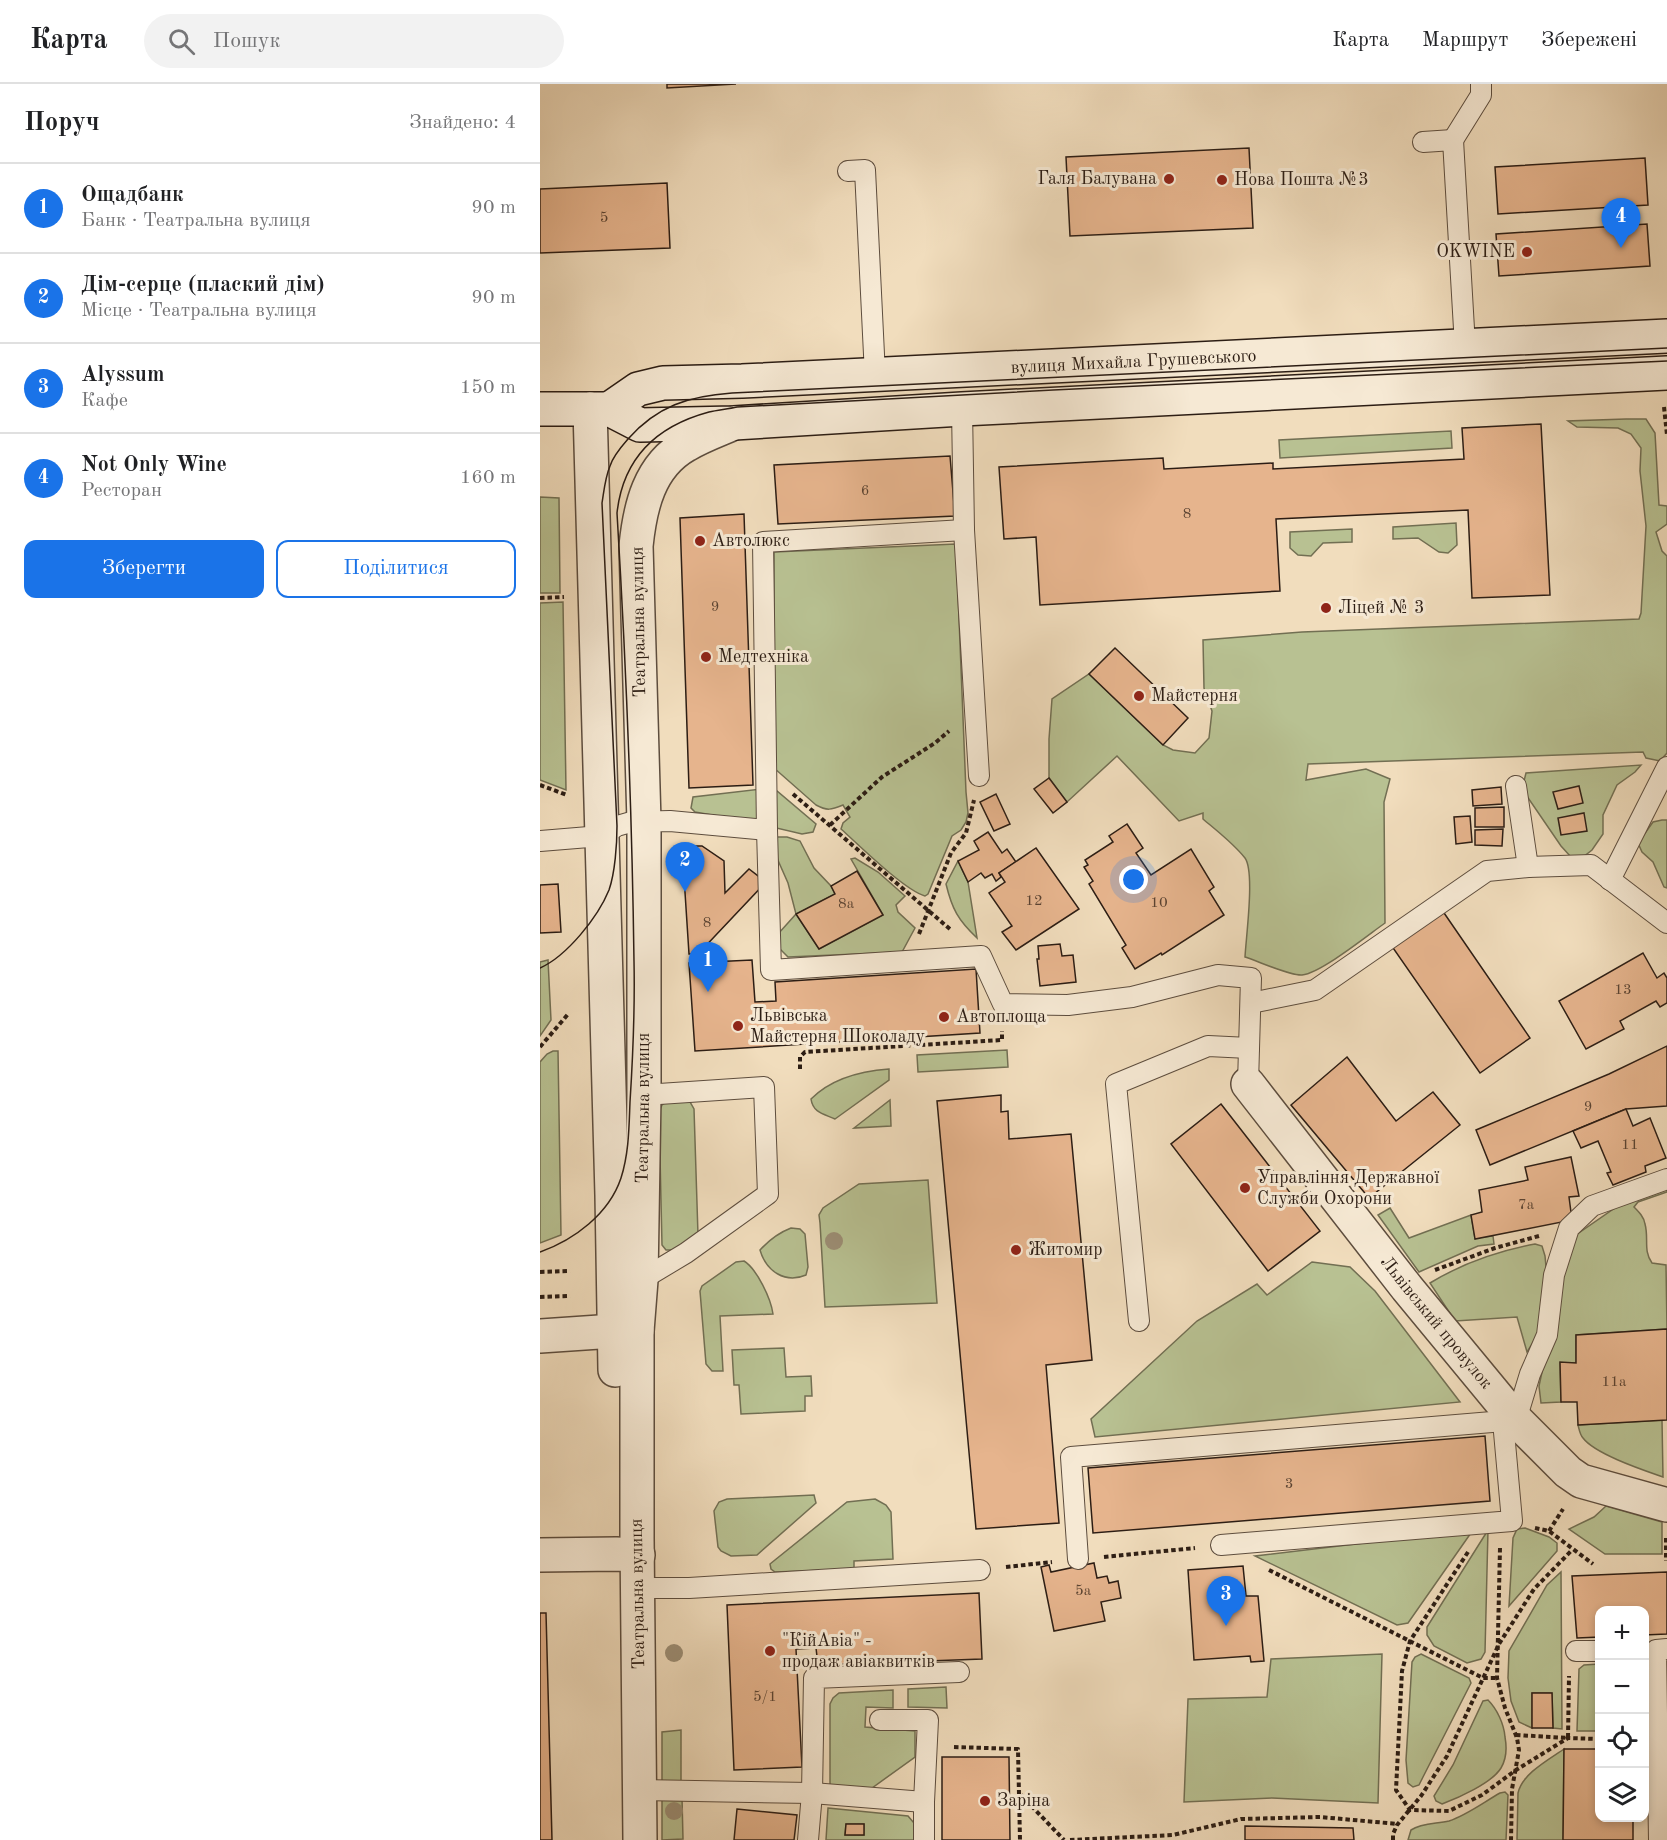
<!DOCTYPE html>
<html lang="uk">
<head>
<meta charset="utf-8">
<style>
	body { margin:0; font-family:"Old Standard TT",serif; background:#f2f2f2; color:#202124 }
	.controls { position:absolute; right:18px; bottom:18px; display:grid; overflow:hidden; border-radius:12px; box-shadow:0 3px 9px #0003 }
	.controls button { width:54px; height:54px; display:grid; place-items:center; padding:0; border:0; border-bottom:2px solid #e0e0e0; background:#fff; color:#202124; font:30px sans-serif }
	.you { position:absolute; left:594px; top:796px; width:21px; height:21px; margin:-15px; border:4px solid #fff; border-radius:50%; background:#1a73e8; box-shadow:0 0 0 9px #1a73e833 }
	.badge { display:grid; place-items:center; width:39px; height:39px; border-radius:50%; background:#1a73e8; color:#fff; font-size:20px; font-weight:700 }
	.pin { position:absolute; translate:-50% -50px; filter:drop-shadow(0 2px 3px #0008) }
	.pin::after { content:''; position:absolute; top:32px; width:21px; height:18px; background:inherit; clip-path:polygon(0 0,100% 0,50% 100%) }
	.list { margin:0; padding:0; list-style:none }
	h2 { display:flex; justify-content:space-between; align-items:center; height:78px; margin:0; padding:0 24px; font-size:26px }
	h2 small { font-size:20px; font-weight:400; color:#757577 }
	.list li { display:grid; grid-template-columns:39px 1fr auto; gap:18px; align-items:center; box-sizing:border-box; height:90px; padding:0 24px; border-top:2px solid #e0e0e0 }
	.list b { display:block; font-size:22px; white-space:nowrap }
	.list p { margin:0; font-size:20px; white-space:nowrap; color:#757577 }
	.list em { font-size:20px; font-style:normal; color:#757577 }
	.actions { display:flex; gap:12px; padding:18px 24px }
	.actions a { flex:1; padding:14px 0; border:2px solid #1a73e8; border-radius:12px; text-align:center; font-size:21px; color:#1a73e8 }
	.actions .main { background:#1a73e8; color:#fff }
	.icon { flex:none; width:33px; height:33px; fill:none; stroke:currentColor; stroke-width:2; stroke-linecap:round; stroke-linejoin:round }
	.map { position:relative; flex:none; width:1127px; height:1756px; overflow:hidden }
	header { display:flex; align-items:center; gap:36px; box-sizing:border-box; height:84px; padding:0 30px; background:#fff; border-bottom:2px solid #e0e0e0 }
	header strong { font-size:28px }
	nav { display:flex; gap:33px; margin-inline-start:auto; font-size:21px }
	.search { width:420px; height:54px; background:#f2f2f2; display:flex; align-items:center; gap:15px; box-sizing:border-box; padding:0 21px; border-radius:33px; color:#757577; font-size:22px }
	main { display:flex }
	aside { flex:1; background:#fff }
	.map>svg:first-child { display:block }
	.green { fill:#b8c192; stroke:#726f53; stroke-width:1.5; fill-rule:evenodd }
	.building { fill:#e6b48d; stroke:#2c1d14; stroke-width:1.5 }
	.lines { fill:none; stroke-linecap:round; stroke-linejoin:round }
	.service-casing { stroke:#5d4d3e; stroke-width:22 }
	.minor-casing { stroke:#5d4d3e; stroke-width:36 }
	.tertiary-casing { stroke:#5d4d3e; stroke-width:36 }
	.secondary-casing { stroke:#2c1d14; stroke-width:36 }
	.path { stroke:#2c1d14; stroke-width:4; stroke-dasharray:4.5 3; stroke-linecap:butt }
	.service { stroke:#f6e9d4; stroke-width:20 }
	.minor { stroke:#f6e9d4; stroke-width:33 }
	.tertiary { stroke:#f6e9d4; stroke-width:33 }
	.secondary { stroke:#f6e9d4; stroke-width:33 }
	.tram { stroke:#2c1d14; stroke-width:1.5 }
	.tree { fill:#9c8e75 }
	.poi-dot { fill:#8f2418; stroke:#f6e9d4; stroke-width:2 }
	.labels { text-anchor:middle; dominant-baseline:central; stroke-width:6; stroke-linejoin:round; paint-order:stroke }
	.number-label { font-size:15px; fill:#5a4332 }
	.poi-label { font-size:18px; fill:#2c1d14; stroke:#f6e9d4; text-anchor:start }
	.street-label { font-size:18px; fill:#2c1d14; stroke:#f6e9d4 }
</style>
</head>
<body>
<header>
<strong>Карта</strong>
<div class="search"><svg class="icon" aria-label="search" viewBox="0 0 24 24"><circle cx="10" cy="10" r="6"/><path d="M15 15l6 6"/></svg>Пошук</div>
<nav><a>Карта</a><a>Маршрут</a><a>Збережені</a></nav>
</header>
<main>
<aside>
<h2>Поруч<small>Знайдено: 4</small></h2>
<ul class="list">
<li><span class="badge">1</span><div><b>Ощадбанк</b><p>Банк · Театральна вулиця</p></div><em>90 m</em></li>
<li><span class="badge">2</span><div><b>Дім-серце (плаский дім)</b><p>Місце · Театральна вулиця</p></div><em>90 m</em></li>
<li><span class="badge">3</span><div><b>Alyssum</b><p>Кафе</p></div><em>150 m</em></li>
<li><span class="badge">4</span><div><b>Not Only Wine</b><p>Ресторан</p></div><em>160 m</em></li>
</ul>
<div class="actions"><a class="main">Зберегти</a><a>Поділитися</a></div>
</aside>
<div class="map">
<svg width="1127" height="1756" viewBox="0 0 1127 1756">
	<rect width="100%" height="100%" fill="#f1ddbd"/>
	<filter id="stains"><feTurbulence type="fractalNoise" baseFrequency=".00333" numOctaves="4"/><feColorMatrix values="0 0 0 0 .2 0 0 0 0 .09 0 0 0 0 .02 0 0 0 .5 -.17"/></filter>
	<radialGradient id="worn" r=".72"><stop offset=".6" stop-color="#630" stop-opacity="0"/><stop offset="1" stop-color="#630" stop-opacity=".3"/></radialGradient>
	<g class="green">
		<path d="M1086,335H1106L1115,349L1119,421L1127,422V440L1116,448L1122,467L1127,472V669L1120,677L1106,674L1103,668L768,680L766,696L826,685L850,695L844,718L845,839C828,851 781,889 762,891C750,892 718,877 705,873C706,853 715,788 705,774C693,759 677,747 663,735V729L639,737L577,672L527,718L509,694V655L512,615L549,590L623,661L633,666L655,669L669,654L672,627L664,604L663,556L762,548L1099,535L1101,529L1106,442L1100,387L1101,364L1091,350L1078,344L1037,343L1028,337Z"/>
		<path d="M911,347L912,364L740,374L739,356Z"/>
		<path d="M0,413L19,414L20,509H0Z"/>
		<path d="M916,439L917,461L908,469L899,468L878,454L853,455V443Z"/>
		<path d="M812,445V458L783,459L771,472L758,471L750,464V448Z"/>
		<path d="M416,460L426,708L428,729L426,738L421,746L412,752L388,810L385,812C364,806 319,761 301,745L303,739L310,733L303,721C291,726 287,727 276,721L234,684V468Z"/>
		<path d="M23,518L26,706L0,696V519Z"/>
		<path d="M1101,681L1095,688L1077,701L1063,731V750L1052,766L1043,773H1031L1021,762L982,705L986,689Z"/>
		<path d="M221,705L218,739L155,728L151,724L153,713Z"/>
		<path d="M233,706L237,707L276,740L273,748L262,750L232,743Z"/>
		<path d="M1122,736H1127V804L1124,803L1113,778L1102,768L1098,759L1113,738Z"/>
		<path d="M234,753H247L260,757L274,784L291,802L295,810L256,830L279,865L343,831L311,775L315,774L338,788L365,812L356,821L358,828L375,844L362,868L248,873L239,864L238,850L256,830L248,799L233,765Z"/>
		<path d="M418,777L428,798L437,854C418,836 412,825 406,800Z"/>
		<path d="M8,876L11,936L0,952V878Z"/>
		<path d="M467,966L468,983L378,988L377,971Z"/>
		<path d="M13,967H18L21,1151L0,1159V978L7,970Z"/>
		<path d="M349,985V996L295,1035C284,1030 273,1029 271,1015C291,995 321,987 349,985Z"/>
		<path d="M129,1016L150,1018L154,1025L158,1151L133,1166H126L122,1161L119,1028L122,1021Z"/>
		<path d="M350,1016L351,1042L314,1044Z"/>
		<path d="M388,1096L397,1219L285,1223L280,1139L279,1131L283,1124L319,1100Z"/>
		<path d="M1127,1102V1108L1098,1118L1094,1123C1099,1128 1104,1133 1105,1140C1109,1154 1103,1167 1112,1179L1126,1181L1127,1245L1036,1251V1279H1020L1021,1318L1001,1319L999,1302L1024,1186L1033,1153L1088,1115Z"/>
		<path d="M850,1124L869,1154L931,1131L935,1154L953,1152L954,1160L938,1162L879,1188L838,1131Z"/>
		<path d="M251,1144L260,1145L265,1150L268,1183L266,1191C245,1200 226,1187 220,1166C230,1155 238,1149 251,1144Z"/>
		<path d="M995,1160L1002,1162L1005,1172L1008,1204L1001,1246L987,1268L977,1233L915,1237L890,1199C923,1179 958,1167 995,1160Z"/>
		<path d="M204,1177C217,1185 231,1215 233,1230L180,1232L183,1287H172L166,1280L160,1207L162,1202L196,1178Z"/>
		<path d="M772,1178L810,1183L835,1207L920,1318L555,1353L551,1335L657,1237L717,1200L727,1211Z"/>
		<path d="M244,1264L246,1293L271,1292L272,1312H265V1327L201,1330L199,1301H194L192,1266Z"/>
		<path d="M1122,1336L1123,1393C1103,1386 1055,1370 1043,1354C1040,1351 1039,1345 1038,1341Z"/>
		<path d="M274,1411L276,1419L217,1471L191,1472L181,1467L178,1463L174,1427L179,1418L187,1415Z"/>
		<path d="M335,1415L346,1421L351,1428L353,1475L314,1477V1485L235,1488L231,1485L230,1480L307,1418Z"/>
		<path d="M1066,1422L1122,1438V1470H1065L1029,1445L1054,1433Z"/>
		<path d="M985,1444L1009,1453L1017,1459V1467L969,1522L973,1454L977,1445Z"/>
		<path d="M933,1446L868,1539L857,1541L715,1472Z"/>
		<path d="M948,1446L945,1568L941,1575L927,1579L894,1562L887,1551V1543Z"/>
		<path d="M1021,1488L1022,1645L1013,1644L1012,1609H992V1644L979,1638L971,1617L968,1594L969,1567L1007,1501Z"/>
		<path d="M842,1570L838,1719L732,1714L644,1718L648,1615L727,1613L731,1575Z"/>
		<path d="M881,1570L929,1594L931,1599L883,1693L879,1701L873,1703L868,1699L866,1676L872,1578L875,1573Z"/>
		<path d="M1059,1580V1647H1037L1039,1585L1044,1581Z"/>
		<path d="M406,1603L407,1624L368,1623V1605Z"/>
		<path d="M353,1606V1624L326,1623L325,1643L375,1647V1673L332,1704L290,1702V1620L293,1614L299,1609Z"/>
		<path d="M948,1616C957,1625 964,1640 965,1653C967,1664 967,1674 961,1684C952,1699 918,1714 902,1720L896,1717L894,1712L913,1681L943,1617Z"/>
		<path d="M141,1646V1699H122V1648Z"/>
		<path d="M1024,1665L1023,1756H977L978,1709C982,1690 1008,1676 1024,1665Z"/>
		<path d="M965,1708L968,1711L966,1756H868L871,1746C882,1739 896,1740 909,1737C927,1731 944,1718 960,1709Z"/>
		<path d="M122,1714H142L143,1755L122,1756Z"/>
		<path d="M288,1724L368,1732L374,1739L376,1756H286ZM306,1740H324V1751H305Z"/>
	</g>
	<g class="building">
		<path d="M127,0H196L127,4Z"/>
		<path d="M709,64L713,144L530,152L526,73Z"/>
		<path d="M1105,74L1108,121L958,130L955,83Z"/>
		<path d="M127,99L130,164L0,169V105Z"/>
		<path d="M1107,140L1110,182L959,192L956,150Z"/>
		<path d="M1001,340L1010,511L932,514L928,426L736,435L740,507L500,521L496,453L464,455L459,383L623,374L624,385L733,379V385L924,375L922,344Z"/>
		<path d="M410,372L415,432L238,440L234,381Z"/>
		<path d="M204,430L213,701L149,704L140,434Z"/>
		<path d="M575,564L648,634L623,661L549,590Z"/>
		<path d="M509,694L527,718L513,729L494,705Z"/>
		<path d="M1039,702L1043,719L1018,725L1013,708Z"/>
		<path d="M961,703L962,720L933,722L932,706Z"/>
		<path d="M456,710L470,740L454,747L440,718Z"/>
		<path d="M964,723V743H935V724Z"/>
		<path d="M1044,729L1047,747L1021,751L1018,734Z"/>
		<path d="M930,732L932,758L916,760L914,733Z"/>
		<path d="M587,740L603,764L596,769L611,791L651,765L674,803L669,807L684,831L622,871L621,869L595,885L582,864L586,861L549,800L553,797L544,783L548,781L545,776L573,758L569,752Z"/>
		<path d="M963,745L962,762L935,761V746Z"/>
		<path d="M448,748L462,769L467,765L476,778L459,789L461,793L456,797L452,790L445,794L441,789L428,798L418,777L439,766L434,757Z"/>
		<path d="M142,762H162L184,777L185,809L209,785L226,798L158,870H149Z"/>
		<path d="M496,764L539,825L476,866L462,848L472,842L449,809L465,798L459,789Z"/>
		<path d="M317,787L343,831L279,865L256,830L295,810L291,802Z"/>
		<path d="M18,800L21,848L0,849V801Z"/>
		<path d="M902,826L990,954L940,989L851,861Z"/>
		<path d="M520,860L522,872L533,871L536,898L500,902L497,875H499L498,862Z"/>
		<path d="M1103,869L1117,894L1124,889L1127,894V919L1120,923L1116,917L1080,937L1084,945L1046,965L1019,917Z"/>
		<path d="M212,876L215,918L236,917L235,898L436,885L440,949L155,967L149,879Z"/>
		<path d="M1127,962V1022L1086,1025L950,1081L936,1046L1069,990Z"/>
		<path d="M807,973L856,1037L893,1008L920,1041L829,1114L751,1021Z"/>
		<path d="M461,1011V1028L468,1027L469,1055L531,1050L552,1276L506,1281L519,1439L436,1445L397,1017Z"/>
		<path d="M681,1020L780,1147L728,1187L631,1060Z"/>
		<path d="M1086,1025L1093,1042L1110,1034L1126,1074L1105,1082L1106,1088L1073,1101L1067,1089L1071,1088L1058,1057L1041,1064L1033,1047Z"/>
		<path d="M1031,1073L1039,1112L1029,1113L1032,1136L935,1155L931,1131L942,1128L939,1106L988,1096L985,1083Z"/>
		<path d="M1127,1245V1336L1038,1341L1037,1318H1021L1020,1278L1036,1279V1251Z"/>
		<path d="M945,1352L950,1417L553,1449L548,1384Z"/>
		<path d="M554,1479L557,1494L567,1492L569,1499L578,1497L581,1514L561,1518L565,1537L514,1547L501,1483L509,1481L511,1488Z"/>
		<path d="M703,1482L706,1512H718L724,1577L711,1578L710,1572L654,1576L648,1486Z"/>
		<path d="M1127,1488V1550L1104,1551V1526H1060V1553L1037,1554L1032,1492Z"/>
		<path d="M439,1509L442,1575L278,1581L276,1564L256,1565L262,1683L194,1686L187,1521Z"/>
		<path d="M0,1529H6L12,1756H0Z"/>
		<path d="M992,1609H1012L1013,1644H992Z"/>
		<path d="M1024,1665H1060V1734H1093V1756H1023Z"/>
		<path d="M402,1673H469L470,1756H402Z"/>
		<path d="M197,1725L257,1731L254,1756H194Z"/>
		<path d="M306,1740H324V1751H305Z"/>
		<path d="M705,1742L813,1744L814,1756H705Z"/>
	</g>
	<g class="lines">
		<defs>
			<g id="service">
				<path d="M913,56L941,11V0"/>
				<path d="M883,58L913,56L925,262"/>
				<path d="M308,87L325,86L335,291"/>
				<path d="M422,325L424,446L439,692"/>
				<path d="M976,702L988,783L1051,781L1127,839"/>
				<path d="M227,746L231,886L441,872L463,920L528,921L592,913L678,891L711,894L708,1000"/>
				<path d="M0,757L61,752L77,742L91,738L130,737L227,746L223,458L424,446"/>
				<path d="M1070,796L1127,683"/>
				<path d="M711,919L775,906L947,787L988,783"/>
				<path d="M101,1196L146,1169L228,1110L224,1003L104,1011"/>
				<path d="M599,1237L576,1000L668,962L709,964"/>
				<path d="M681,1461L972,1437L963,1337"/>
				<path d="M538,1475L531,1373L976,1336L990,1290L1007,1251L1014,1191L1029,1144L1052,1122L1127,1095"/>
				<path d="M98,1504H149L440,1486"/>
				<path d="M1036,1567H1060"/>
				<path d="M340,1636H388L384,1718V1756"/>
				<path d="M100,1706L272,1709L384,1718"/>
				<path d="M268,1756L272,1709L274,1594L419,1588"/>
				<path d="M1119,1756L1116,1566L1127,1565"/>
			</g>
			<g id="minor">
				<path id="s1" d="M708,1000L867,1204L976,1336L1028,1388L1041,1397L1127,1421"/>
				<path d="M0,1252L74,1247H97"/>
				<path d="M0,1471L76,1470L98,1471"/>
			</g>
			<g id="tertiary">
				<path d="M50,325L72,1111L75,1286"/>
				<path id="s2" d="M100,1756L97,1454V1247L101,1196L104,1011V738L96,462C100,423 109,382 146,361C161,352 178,346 194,339"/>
			</g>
			<g id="secondary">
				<path d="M0,325H69L100,341L194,339L422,325L1127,289"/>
				<path id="s3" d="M69,325L98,305L123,299L202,297L1127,252"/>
			</g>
		</defs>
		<use href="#service" class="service-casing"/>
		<use href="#minor" class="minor-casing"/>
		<use href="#tertiary" class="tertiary-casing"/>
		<use href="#secondary" class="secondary-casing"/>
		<g class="path">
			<path d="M1124,323L1127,351"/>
			<path d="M0,514L24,513"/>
			<path d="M0,701L27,711"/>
			<path d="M253,710L411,846"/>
			<path d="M290,741L342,693L395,659L409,647"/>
			<path d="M379,850L411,769L426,749L434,716"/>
			<path d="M0,963L29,929"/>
			<path d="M260,985V973L265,968L462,956V947"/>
			<path d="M895,1186L955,1164L999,1152"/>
			<path d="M0,1188L30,1187"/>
			<path d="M0,1213L30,1212"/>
			<path d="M995,1444L1009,1447L1053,1480"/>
			<path d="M1009,1447L1023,1425"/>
			<path d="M1126,1454V1477"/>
			<path d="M960,1464L957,1594L965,1624L977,1654L979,1666L972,1705L971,1756"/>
			<path d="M928,1468L870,1557L862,1587L856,1706L870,1726L909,1727L942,1711L976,1686L1028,1654L1060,1655"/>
			<path d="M564,1473L655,1464"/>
			<path d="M466,1483L512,1478"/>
			<path d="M729,1486L943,1594H957"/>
			<path d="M976,1651L1028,1654L1029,1592"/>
			<path d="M414,1663L478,1665L480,1756"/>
			<path d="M481,1711L524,1756"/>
			<path d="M530,1756L633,1751L701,1735L780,1733L858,1740"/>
			<path d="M853,1756V1750L857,1741L881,1712L907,1672L959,1560L994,1505L1032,1466"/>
		</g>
		<use href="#service" class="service"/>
		<use href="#minor" class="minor"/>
		<use href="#tertiary" class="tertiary"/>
		<use href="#secondary" class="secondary"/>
		<g class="tram">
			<path d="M0,884C27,872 58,833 69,806C75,789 77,760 77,742L62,419C64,407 65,394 70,382C73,372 81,363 88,355C117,322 149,312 192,309L1127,264"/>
			<path d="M0,1168C34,1156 69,1130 81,1094C89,1069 89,1043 90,1018C93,971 95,924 94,877C92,728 86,578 77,429C83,374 117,342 169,328C178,326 188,325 197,323L513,306L1127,277"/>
		</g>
	</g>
	<g class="tree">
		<circle cx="294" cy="1157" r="9"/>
		<circle cx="134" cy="1569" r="9"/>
		<circle cx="134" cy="1727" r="9"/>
	</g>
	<g class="poi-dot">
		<circle cx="629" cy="95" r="6"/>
		<circle cx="682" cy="96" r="6"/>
		<circle cx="987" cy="168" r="6"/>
		<circle cx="160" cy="457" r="6"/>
		<circle cx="786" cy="524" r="6"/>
		<circle cx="166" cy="573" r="6"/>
		<circle cx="599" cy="612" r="6"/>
		<circle cx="404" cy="933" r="6"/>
		<circle cx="198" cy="942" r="6"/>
		<circle cx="705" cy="1104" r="6"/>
		<circle cx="476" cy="1166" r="6"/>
		<circle cx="230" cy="1567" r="6"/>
		<circle cx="445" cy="1717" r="6"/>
	</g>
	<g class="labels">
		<g class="number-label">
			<text x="64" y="134">5</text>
			<text x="325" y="407">6</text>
			<text x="647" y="430">8</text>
			<text x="175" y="523">9</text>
			<text x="494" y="817">12</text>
			<text x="619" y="819">10</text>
			<text x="306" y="820">8а</text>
			<text x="167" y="839">8</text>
			<text x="1083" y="906">13</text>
			<text x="1048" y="1023">9</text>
			<text x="1090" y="1061">11</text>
			<text x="986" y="1121">7а</text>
			<text x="1074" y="1298">11а</text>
			<text x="749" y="1400">3</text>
			<text x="543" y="1507">5а</text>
			<text x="225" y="1613">5/1</text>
		</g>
		<g class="poi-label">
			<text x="617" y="95" text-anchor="end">Галя Балувана</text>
			<text x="694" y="96">Нова Пошта №3</text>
			<text x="975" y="168" text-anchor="end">OKWINE</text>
			<text x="172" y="457">Автолюкс</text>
			<text x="798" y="524">Ліцей № 3</text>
			<text x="178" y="573">Медтехніка</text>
			<text x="611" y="612">Майстерня</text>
			<text x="210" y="932">Львівська<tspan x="210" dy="21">Майстерня Шоколаду</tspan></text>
			<text x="416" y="933">Автоплоща</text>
			<text x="717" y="1094">Управління Державної<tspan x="717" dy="21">Служби Охорони</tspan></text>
			<text x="488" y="1166">Житомир</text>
			<text x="242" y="1557">"КійАвіа" -<tspan x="242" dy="21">продаж авіаквитків</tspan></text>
			<text x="457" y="1717">Заріна</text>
		</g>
		<g class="street-label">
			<text stroke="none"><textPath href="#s3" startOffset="532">вулиця Михайла Грушевського</textPath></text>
			<text transform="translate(99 538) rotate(-91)">Театральна вулиця</text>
			<text stroke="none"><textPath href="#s2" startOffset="732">Театральна вулиця</textPath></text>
			<text stroke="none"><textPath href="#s1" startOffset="304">Львівський провулок</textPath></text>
			<text transform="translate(98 1510) rotate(-91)">Театральна вулиця</text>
		</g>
	</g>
	<rect width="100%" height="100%" filter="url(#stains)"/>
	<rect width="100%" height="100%" fill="url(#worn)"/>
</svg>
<div class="controls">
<button>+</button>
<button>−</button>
<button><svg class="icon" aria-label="locate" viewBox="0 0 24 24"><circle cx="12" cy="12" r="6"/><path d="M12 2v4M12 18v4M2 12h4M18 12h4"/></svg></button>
<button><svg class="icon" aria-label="layers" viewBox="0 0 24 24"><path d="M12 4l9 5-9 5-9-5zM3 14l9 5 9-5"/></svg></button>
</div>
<div class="you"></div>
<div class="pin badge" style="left:168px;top:908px">1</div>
<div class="pin badge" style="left:145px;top:808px">2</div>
<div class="pin badge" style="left:686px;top:1542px">3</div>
<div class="pin badge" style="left:1081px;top:164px">4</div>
</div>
</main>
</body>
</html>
